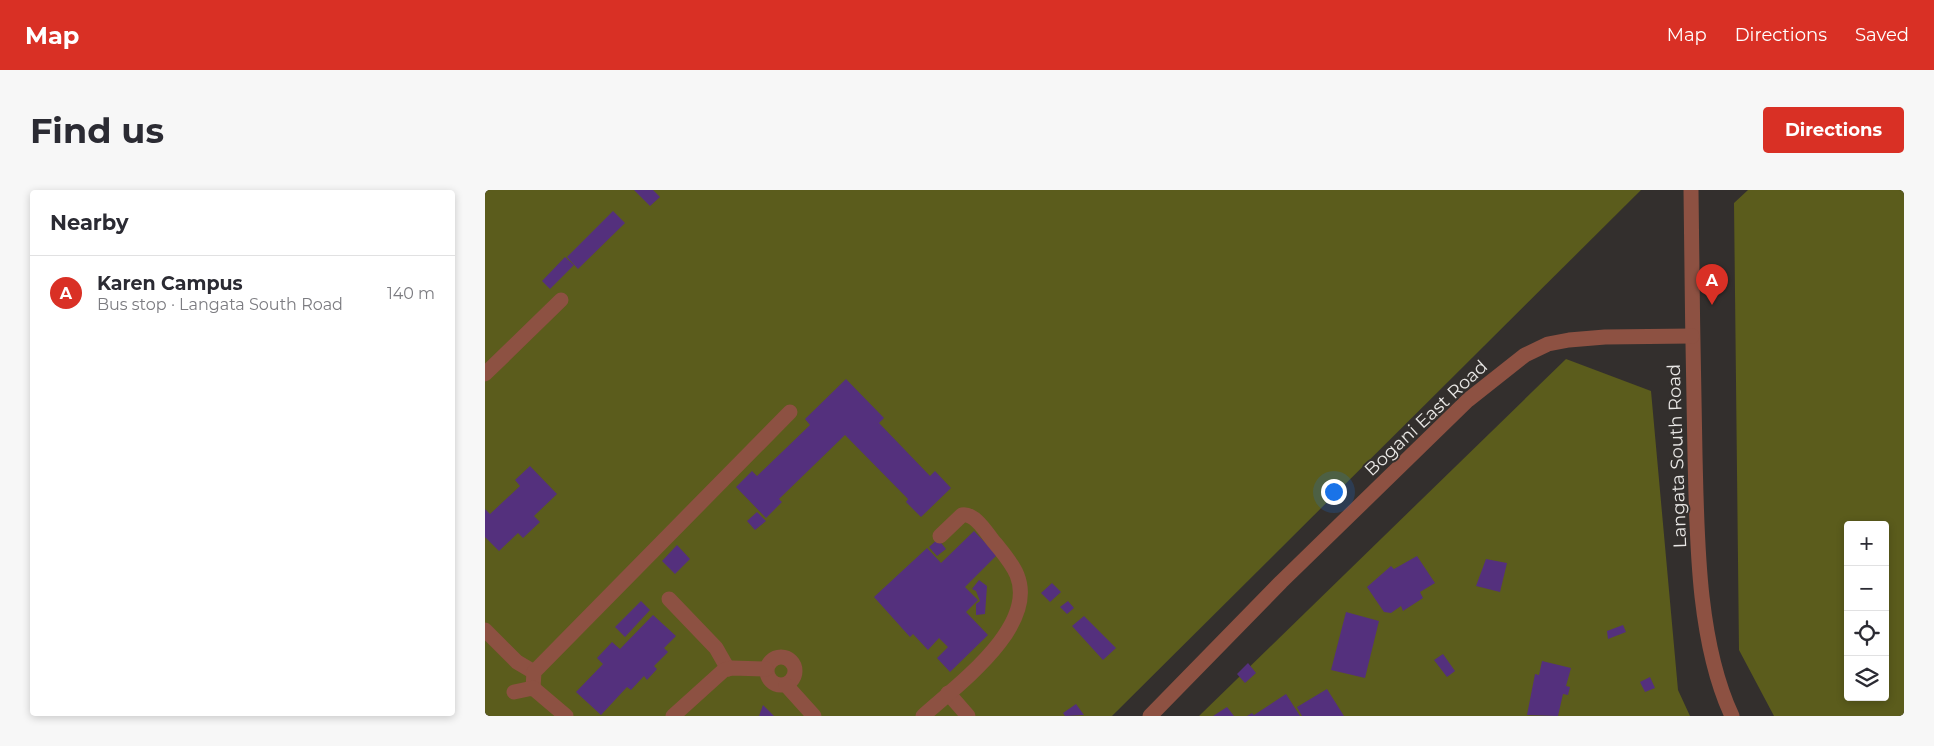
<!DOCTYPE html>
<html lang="en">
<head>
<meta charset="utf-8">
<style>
	body { margin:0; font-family:Montserrat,sans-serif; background:#f7f7f7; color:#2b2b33 }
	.controls { position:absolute; right:15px; bottom:15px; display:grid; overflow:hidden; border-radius:5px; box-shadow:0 2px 8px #0003 }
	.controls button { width:45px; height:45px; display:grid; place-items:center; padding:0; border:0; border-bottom:1px solid #e1e1e2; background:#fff; color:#2b2b33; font:25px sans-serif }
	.you { position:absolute; left:848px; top:301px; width:18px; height:18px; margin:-12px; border:4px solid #fff; border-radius:50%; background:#1a73e8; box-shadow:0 0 0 8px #1a73e833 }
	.badge { display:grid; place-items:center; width:32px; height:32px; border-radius:50%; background:#d93025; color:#fff; font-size:16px; font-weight:700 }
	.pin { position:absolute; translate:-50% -41px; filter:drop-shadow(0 1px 2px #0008) }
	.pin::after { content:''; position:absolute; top:26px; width:18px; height:15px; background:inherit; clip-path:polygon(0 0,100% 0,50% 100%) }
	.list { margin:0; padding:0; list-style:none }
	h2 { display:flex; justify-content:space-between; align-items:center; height:65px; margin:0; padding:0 20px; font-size:21px }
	h2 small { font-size:16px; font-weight:400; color:#7c7c81 }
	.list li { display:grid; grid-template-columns:32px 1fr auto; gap:15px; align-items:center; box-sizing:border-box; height:75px; padding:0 20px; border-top:1px solid #e1e1e2 }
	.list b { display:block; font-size:19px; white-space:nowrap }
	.list p { margin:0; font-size:16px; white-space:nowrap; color:#7c7c81 }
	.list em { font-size:16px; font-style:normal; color:#7c7c81 }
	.icon { flex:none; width:28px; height:28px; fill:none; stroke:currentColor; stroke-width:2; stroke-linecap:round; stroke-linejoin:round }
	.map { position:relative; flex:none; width:1419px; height:526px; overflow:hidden; border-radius:5px }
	header { display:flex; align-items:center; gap:30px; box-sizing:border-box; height:70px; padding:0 25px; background:#d93025; color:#fff }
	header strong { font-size:24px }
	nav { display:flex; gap:28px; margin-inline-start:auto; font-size:18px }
	.intro { display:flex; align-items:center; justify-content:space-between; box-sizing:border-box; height:120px; padding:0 30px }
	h1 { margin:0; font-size:35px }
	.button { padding:12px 22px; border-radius:5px; background:#d93025; color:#fff; font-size:18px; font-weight:700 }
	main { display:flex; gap:30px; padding:0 30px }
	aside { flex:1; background:#fff; border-radius:5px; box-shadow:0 2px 8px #0003 }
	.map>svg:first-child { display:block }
	.green { fill:#5b5c1c; fill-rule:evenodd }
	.building { fill:#54307d }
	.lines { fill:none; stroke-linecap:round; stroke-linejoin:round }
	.minor { stroke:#8d5142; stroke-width:15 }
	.labels { text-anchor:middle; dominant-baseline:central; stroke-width:4; stroke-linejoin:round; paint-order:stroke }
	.street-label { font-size:18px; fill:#e9e7e5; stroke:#332f2d }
</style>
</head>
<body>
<header>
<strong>Map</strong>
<nav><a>Map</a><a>Directions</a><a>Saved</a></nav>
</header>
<div class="intro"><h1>Find us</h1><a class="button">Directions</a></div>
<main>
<aside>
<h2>Nearby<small></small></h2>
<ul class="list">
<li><span class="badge">A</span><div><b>Karen Campus</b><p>Bus stop · Langata South Road</p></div><em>140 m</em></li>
</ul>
</aside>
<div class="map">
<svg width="1419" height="526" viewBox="0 0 1419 526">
	<rect width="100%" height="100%" fill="#332f2d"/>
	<g class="green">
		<path d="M0,0H1156L627,526H0Z"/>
		<path d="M1263,0H1419V526H1289L1254,460L1249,13ZM1363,335H1400V507H1363Z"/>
		<path d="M1081,169L1166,201L1193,500L1205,526H714Z"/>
	</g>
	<g class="building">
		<path d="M149,0H168L175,7L165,16Z"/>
		<path d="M128,21L140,33L93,79L82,67Z"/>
		<path d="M80,67L89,75L65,99L57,91Z"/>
		<path d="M361,189L399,228L394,233L445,286L450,281L466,298L436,327L421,312L423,309L360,245L294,309L297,312L281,328L251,297L267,281L272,286L325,235L320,229Z"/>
		<path d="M45,276L72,304L49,326L55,332L38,348L33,343L14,361L0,347V319L5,324L35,296L30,290Z"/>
		<path d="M272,322L281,331L270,340L262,331Z"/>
		<path d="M489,341L512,365L480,397L493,410L481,422L503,445L465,482L452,468L463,457L454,448L443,460L428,444L425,447L389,407L442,358L456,373Z"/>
		<path d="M453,349L461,359L452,366L444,357Z"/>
		<path d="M192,355L205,369L190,384L177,371Z"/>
		<path d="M932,366L950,393L935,402L938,408L918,421L916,416L906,423L899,422L882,397L906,376L909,379Z"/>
		<path d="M1001,369L1022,373L1015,402L991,396Z"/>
		<path d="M494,390L502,396L500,424L491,425V414L495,411L491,401L487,399Z"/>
		<path d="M567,393L576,402L565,412L556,403Z"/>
		<path d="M156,411L165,420L140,447L130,437Z"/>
		<path d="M583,411L589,418L582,424L575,417Z"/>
		<path d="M861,422L894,431L880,488L846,480Z"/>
		<path d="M168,425L191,446L179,458L183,462L169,476L172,479L162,490L159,486L146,500L142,497L116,525L91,502L118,474L112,468L127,452L135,459Z"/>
		<path d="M599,426L631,458L618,470L587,436Z"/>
		<path d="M1138,435L1141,442L1123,449L1122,441Z"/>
		<path d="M958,464L970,481L962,487L949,470Z"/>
		<path d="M1057,471L1086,478L1081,496L1085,497L1083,505L1078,504L1073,526L1042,525L1050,484L1054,485Z"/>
		<path d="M763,473L771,483L760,493L752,484Z"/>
		<path d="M1165,487L1170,498L1160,502L1155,492Z"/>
		<path d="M842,499L859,526H817L812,517Z"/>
		<path d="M801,504L815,526H762L767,523L769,525Z"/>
		<path d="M591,514L599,525L580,526L578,523Z"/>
		<path d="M278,515L289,526H274Z"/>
		<path d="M742,517L749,526H728Z"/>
	</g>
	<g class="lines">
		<g class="minor">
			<path d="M1206,0C1207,88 1208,177 1210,265C1212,347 1212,451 1247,526"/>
			<path d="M0,184L76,110"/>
			<path d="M184,409L231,458L243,479"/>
			<path d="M0,440L32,472L49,482"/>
			<circle cx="296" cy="481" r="14"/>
			<path d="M301,495L329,526"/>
			<path d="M48,498L49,482L305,222"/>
			<path d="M29,502L48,498L81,526"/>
			<path d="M463,503L483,526"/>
			<path d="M188,526L239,480L247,478L281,479"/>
			<path d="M438,526C472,495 553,437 532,385C527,373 518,363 510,353C502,344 491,323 477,325L455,346"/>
			<path d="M665,526L796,392L983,210L1040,165L1063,154L1084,150L1120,147L1207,146"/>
		</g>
	</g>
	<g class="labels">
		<g class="street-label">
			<text transform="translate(941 228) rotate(-43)">Bogani East Road</text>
			<text transform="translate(1192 266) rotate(-92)">Langata South Road</text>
		</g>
	</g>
</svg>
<div class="controls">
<button>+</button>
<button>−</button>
<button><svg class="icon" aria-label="locate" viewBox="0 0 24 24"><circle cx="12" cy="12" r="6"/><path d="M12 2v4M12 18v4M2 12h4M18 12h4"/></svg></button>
<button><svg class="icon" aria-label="layers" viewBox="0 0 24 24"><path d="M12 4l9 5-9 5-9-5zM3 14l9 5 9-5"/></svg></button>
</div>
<div class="you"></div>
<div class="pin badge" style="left:1227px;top:115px">A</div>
</div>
</main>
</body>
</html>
